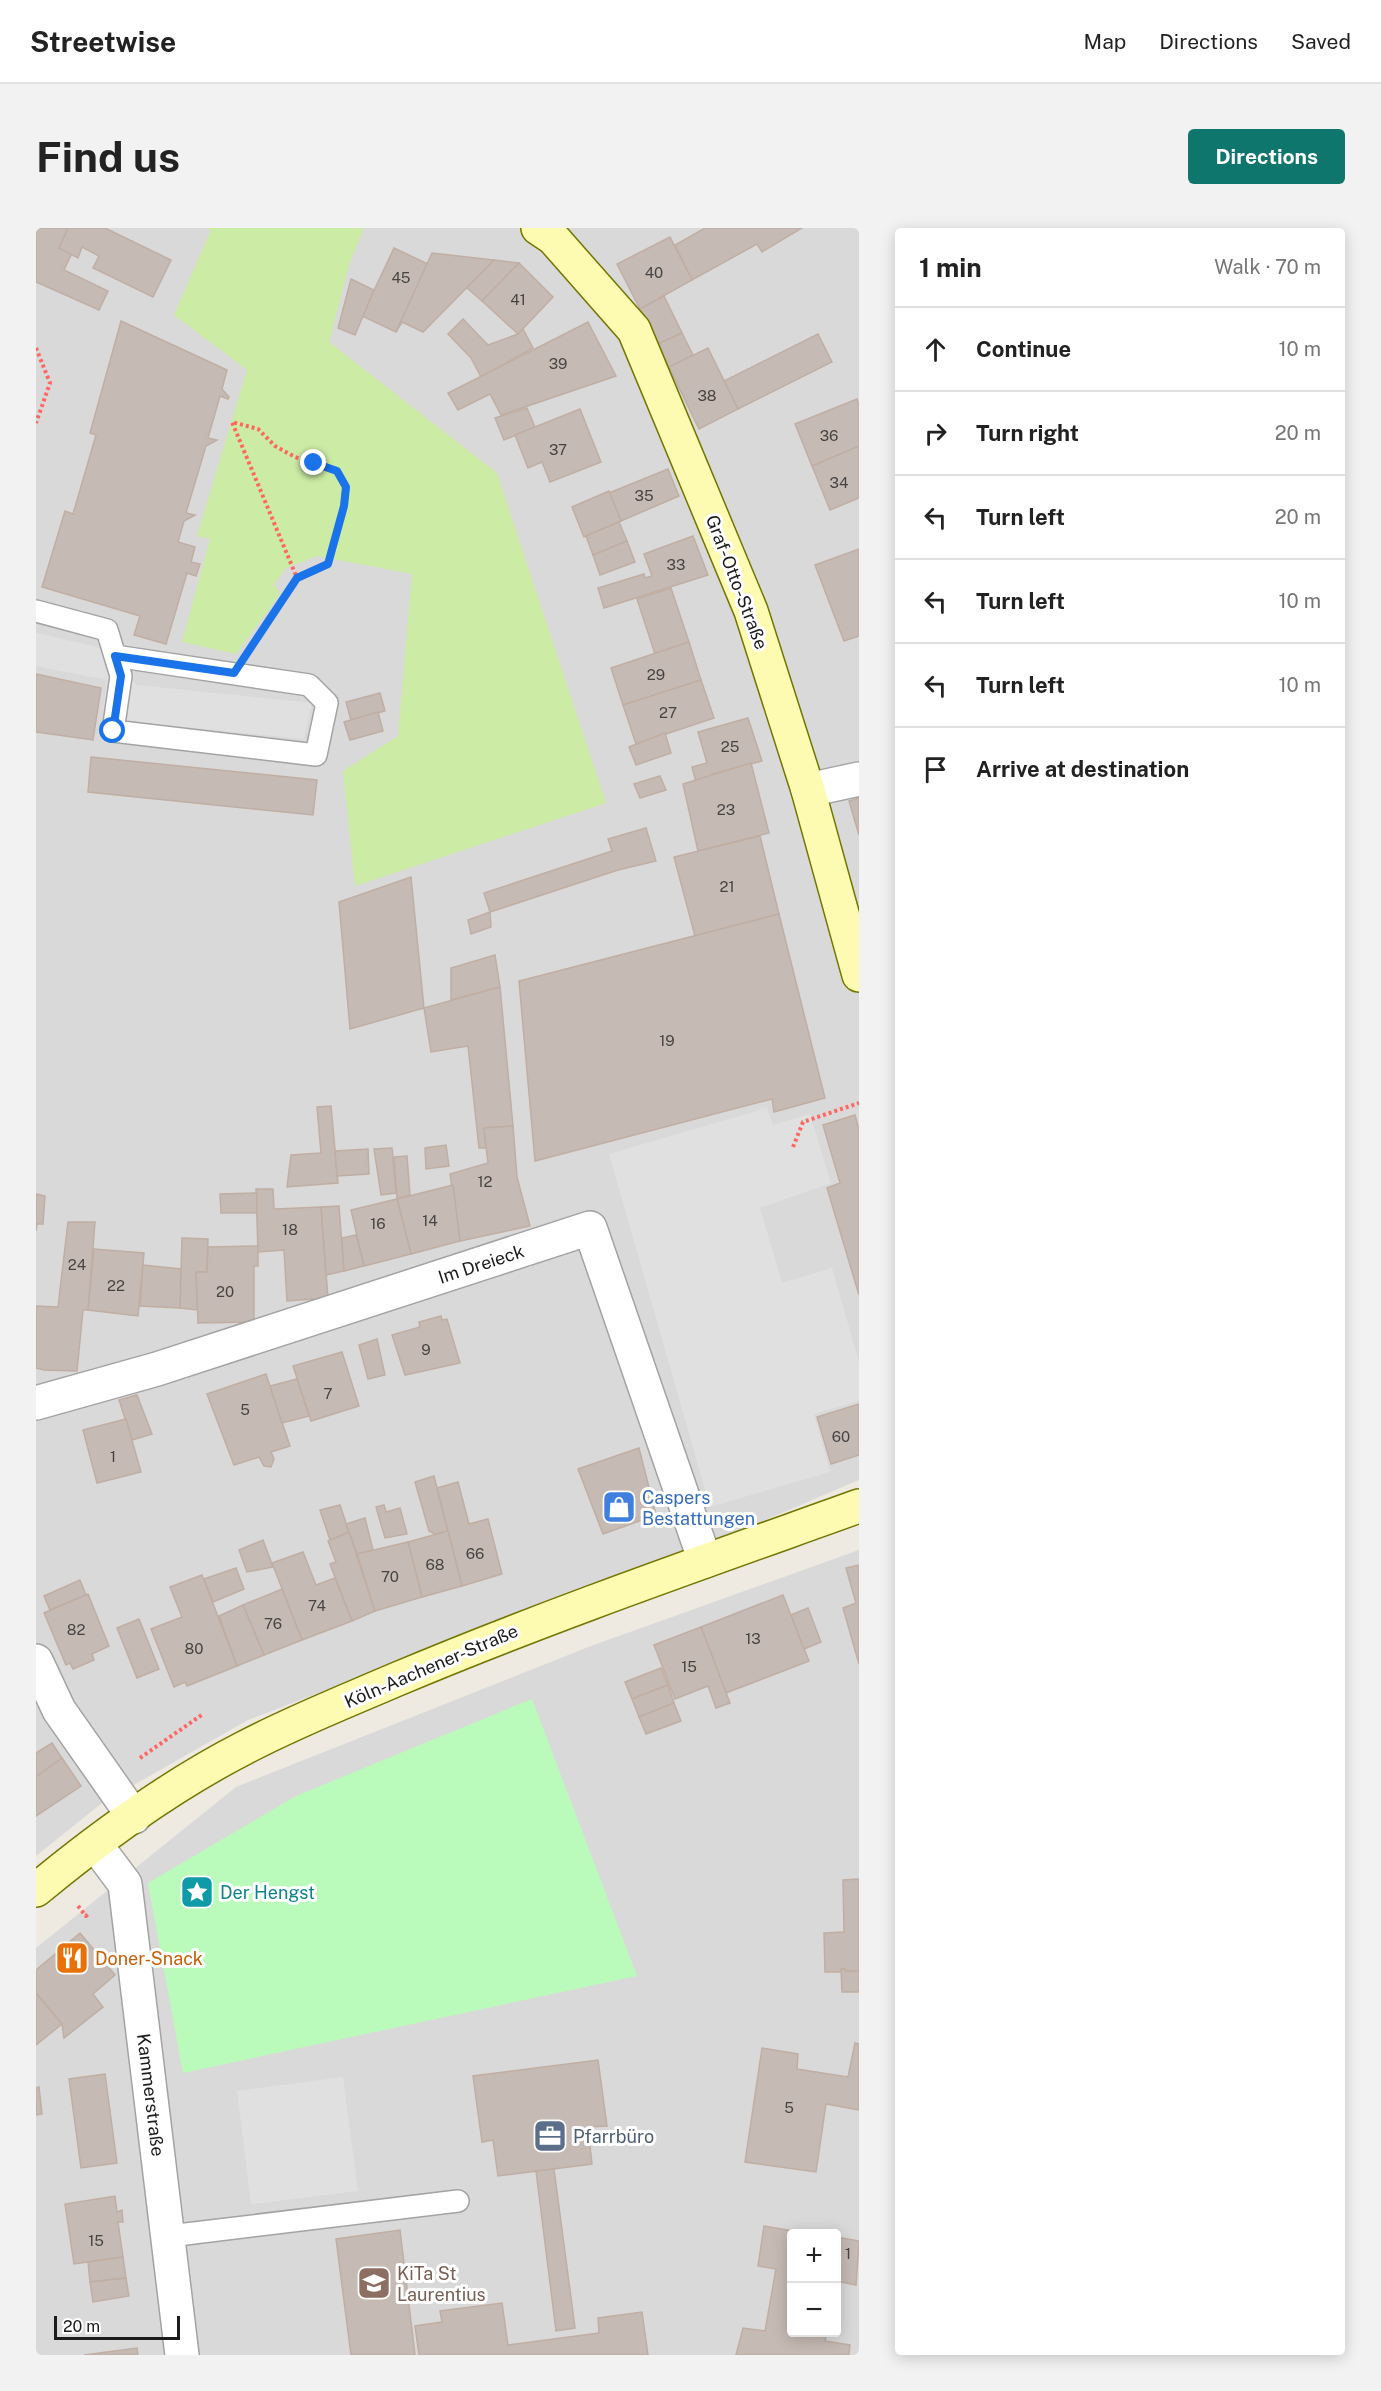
<!DOCTYPE html>
<html lang="en">
<head>
<meta charset="utf-8">
<style>
	body { margin:0; font-family:"Public Sans",sans-serif; background:#f2f2f2; color:#222 }
	.controls { position:absolute; right:18px; bottom:18px; display:grid; overflow:hidden; border-radius:6px; box-shadow:0 3px 15px #0003 }
	.controls button { width:54px; height:54px; display:grid; place-items:center; padding:0; border:0; border-bottom:2px solid #e0e0e0; background:#fff; color:#222; font:30px sans-serif }
	.scale { position:absolute; left:18px; bottom:15px; width:126px; box-sizing:border-box; padding-left:6px; border:3px solid #1c1c1c; border-top:0; font-size:16px; line-height:21px; white-space:nowrap; color:#1c1c1c; -webkit-text-stroke:4px #fff; paint-order:stroke }
	.stop { position:absolute; width:18px; height:18px; margin:-14px; border:4px solid #1a73e8; border-radius:50%; background:#fff }
	.stop.end { background:#1a73e8; border-color:#fff; box-shadow:0 2px 6px #0008 }
	.list { margin:0; padding:0; list-style:none }
	h2 { display:flex; justify-content:space-between; align-items:center; height:78px; margin:0; padding:0 24px; font-size:26px }
	h2 small { font-size:20px; font-weight:400; color:#767676 }
	.list li { display:grid; grid-template-columns:39px 1fr auto; gap:18px; align-items:center; box-sizing:border-box; height:84px; padding:0 24px; border-top:2px solid #e0e0e0 }
	.list b { display:block; font-size:22px; white-space:nowrap }
	.list em { font-size:20px; font-style:normal; color:#767676 }
	.icon { flex:none; width:33px; height:33px; fill:none; stroke:currentColor; stroke-width:2; stroke-linecap:round; stroke-linejoin:round }
	.map { position:relative; flex:none; width:823px; height:2127px; overflow:hidden; border-radius:6px }
	header { display:flex; align-items:center; gap:36px; box-sizing:border-box; height:84px; padding:0 30px; background:#fff; border-bottom:2px solid #e0e0e0 }
	header strong { font-size:28px }
	nav { display:flex; gap:33px; margin-inline-start:auto; font-size:21px }
	.intro { display:flex; align-items:center; justify-content:space-between; box-sizing:border-box; height:144px; padding:0 36px }
	h1 { margin:0; font-size:42px }
	.button { padding:15px 27px; border-radius:6px; background:#0f766e; color:#fff; font-size:21px; font-weight:700 }
	main { display:flex; gap:36px; padding:0 36px }
	aside { flex:1; background:#fff; border-radius:6px; box-shadow:0 3px 15px #0003 }
	.map>svg:first-child { display:block }
	.residential { fill:#dad9d9; fill-rule:evenodd }
	.grass { fill:#cceba4 }
	.park { fill:#bafbbb }
	.parking { fill:#e0e0e0 }
	.building { fill:#c6bab4; stroke:#c0aea3; stroke-width:1.5 }
	.lines { fill:none; stroke-linecap:round; stroke-linejoin:round }
	.lane-casing { stroke:#a3a3a3; stroke-width:24 }
	.street-casing { stroke:#a3a3a3; stroke-width:36 }
	.secondary-casing { stroke:#717600; stroke-width:36 }
	.path { stroke:#ff6661; stroke-width:4; stroke-dasharray:3 3; stroke-linecap:butt }
	.lane { stroke:#fff; stroke-width:21 }
	.street { stroke:#fff; stroke-width:33 }
	.secondary { stroke:#fcfbb1; stroke-width:33 }
	.route { stroke:#1a73e8; stroke-width:8 }
	.labels { text-anchor:middle; dominant-baseline:central; stroke-width:6; stroke-linejoin:round; paint-order:stroke }
	.number-label { font-size:15px; fill:#464442 }
	.street-label { font-size:18px; fill:#1c1c1c; stroke:#fff }
	.shop-label { font-size:18px; fill:#366cbe; stroke:#fff; text-anchor:start }
	.culture-label { font-size:18px; fill:#0d838f; stroke:#fff; text-anchor:start }
	.food-label { font-size:18px; fill:#c56008; stroke:#fff; text-anchor:start }
	.service-label { font-size:18px; fill:#4e5e75; stroke:#fff; text-anchor:start }
	.education-label { font-size:18px; fill:#785e54; stroke:#fff; text-anchor:start }
</style>
</head>
<body>
<header>
<strong>Streetwise</strong>
<nav><a>Map</a><a>Directions</a><a>Saved</a></nav>
</header>
<div class="intro"><h1>Find us</h1><a class="button">Directions</a></div>
<main>
<div class="map">
<svg width="823" height="2127" viewBox="0 0 823 2127">
	<rect width="100%" height="100%" fill="#eee9e1"/>
	<g class="residential">
		<path d="M0,0H823V1252L729,1292L212,1492L66,1575L0,1628Z"/>
		<path d="M823,1322V2127H0V1720L200,1559L555,1418ZM756,2006H800V2104H756Z"/>
	</g>
	<path class="grass" d="M171,0H328L314,34L293,114L461,245L570,575L319,658L307,543L362,508L376,346L281,328L250,340L238,356L244,366L200,426L146,414L174,311L161,308L211,142L138,87L175,2Z"/>
	<path class="park" d="M496,1471L601,1748L147,1845L112,1655L260,1568Z"/>
	<g class="parking">
		<path d="M0,405L62,419L101,457L276,475L268,511L66,491L71,452L0,438Z"/>
		<path d="M731,880L737,897L774,886L795,955L724,980L746,1055L796,1040L823,1134V1173L778,1186L794,1244L674,1279L573,926Z"/>
		<path d="M307,1849L322,1963L215,1976L201,1863Z"/>
	</g>
	<g class="building">
		<path d="M0,0H32L23,20L36,25L28,42L72,63L63,82L0,54Z"/>
		<path d="M32,0H69L135,32L117,69L57,40L63,28L46,19L42,30L23,20Z"/>
		<path d="M669,0H766L726,24L721,16L656,52L639,17Z"/>
		<path d="M634,9L656,52L604,81L581,36Z"/>
		<path d="M358,20L392,36L360,104L326,88Z"/>
		<path d="M396,25L458,32L387,104L366,94L360,104Z"/>
		<path d="M458,32L483,35L446,73L431,60Z"/>
		<path d="M483,35L517,69L482,106L446,73Z"/>
		<path d="M315,51L338,62L319,107L302,100Z"/>
		<path d="M628,68L646,105L622,116L604,81Z"/>
		<path d="M427,91L452,117L482,106L487,101L497,120L445,149L435,130L412,106Z"/>
		<path d="M85,93L191,142L186,161L193,169L192,171L184,168L172,210L181,212L170,218L150,285L159,287L148,293L142,314L159,319L155,334L164,336L160,348L151,345L130,416L98,407L104,388L6,359L29,283L37,286L60,207L54,205Z"/>
		<path d="M552,94L580,148L465,187L454,166L422,182L412,165Z"/>
		<path d="M646,105L657,127L633,139L622,116Z"/>
		<path d="M782,106L796,134L702,181L688,153Z"/>
		<path d="M672,120L702,181L663,201L633,139Z"/>
		<path d="M821,171L823,177V218L776,238L759,196Z"/>
		<path d="M491,180L499,199L468,212L459,190Z"/>
		<path d="M544,181L565,234L514,254L506,234L492,240L479,207Z"/>
		<path d="M823,218V270L794,282L776,238Z"/>
		<path d="M632,241L643,268L585,293L573,265Z"/>
		<path d="M573,263L585,293L548,309L536,279Z"/>
		<path d="M583,294L591,313L557,327L550,308Z"/>
		<path d="M657,308L672,347L568,380L562,360L608,346L609,350L616,348L608,326Z"/>
		<path d="M591,313L599,334L564,347L557,327Z"/>
		<path d="M823,321V408L808,413L779,337Z"/>
		<path d="M635,360L653,414L619,426L601,371Z"/>
		<path d="M653,414L665,452L587,477L575,440Z"/>
		<path d="M0,446L65,460L57,512L0,504Z"/>
		<path d="M665,452L678,490L600,516L587,477Z"/>
		<path d="M344,465L349,483L315,492L310,474Z"/>
		<path d="M342,484L347,503L314,512L308,494Z"/>
		<path d="M712,490L726,533L676,546L675,549L660,554L656,539L671,535L662,504Z"/>
		<path d="M629,505L635,525L600,537L593,519Z"/>
		<path d="M55,529L281,552L277,587L52,564Z"/>
		<path d="M715,535L733,605L662,623L647,556Z"/>
		<path d="M624,548L630,562L604,570L598,556Z"/>
		<path d="M823,570V607L813,573Z"/>
		<path d="M610,600L620,633L582,642L454,684L448,665L576,623L572,611Z"/>
		<path d="M724,608L743,686L659,708L638,629Z"/>
		<path d="M375,649L388,780L314,801L303,674Z"/>
		<path d="M454,684L455,699L435,706L432,692Z"/>
		<path d="M743,686L789,870L738,884L736,871L499,933L483,753Z"/>
		<path d="M459,727L464,759L415,772V740Z"/>
		<path d="M464,759L477,898L448,900L450,920H443L432,818L395,824L388,780Z"/>
		<path d="M295,878L302,955L251,959L255,927L285,925L281,879Z"/>
		<path d="M819,887L823,902V1067L791,960L804,955L787,897Z"/>
		<path d="M477,898L481,949L494,998L424,1013L414,946L452,935L448,900Z"/>
		<path d="M410,917L413,938L390,941L389,920Z"/>
		<path d="M356,920L360,965L345,967L338,921Z"/>
		<path d="M332,921L333,946L301,948L299,923Z"/>
		<path d="M371,928L374,967L361,971L358,929Z"/>
		<path d="M417,957L424,1013L375,1026L361,971Z"/>
		<path d="M220,961H237L238,981L285,979L292,1070L251,1073L248,1022L222,1024Z"/>
		<path d="M221,965V985H185L184,966Z"/>
		<path d="M0,966L9,968L7,996H1L0,1003Z"/>
		<path d="M361,971L375,1026L328,1038L315,982Z"/>
		<path d="M303,978L308,1043L290,1047L285,979Z"/>
		<path d="M32,994H59L52,1082H47L41,1143L8,1142L0,1140V1078L22,1079Z"/>
		<path d="M320,1007L328,1038L308,1043L306,1010Z"/>
		<path d="M146,1010L172,1011L171,1044H160L162,1082L144,1080Z"/>
		<path d="M222,1018V1038H218V1094L162,1095L160,1044H171L172,1019Z"/>
		<path d="M58,1021L108,1025L102,1088L52,1082Z"/>
		<path d="M107,1037L145,1041L144,1080L104,1078Z"/>
		<path d="M405,1088L406,1092L411,1091L424,1135L369,1147L356,1107L384,1099L383,1094Z"/>
		<path d="M341,1111L349,1147L332,1151L323,1117Z"/>
		<path d="M306,1124L323,1178L275,1193L257,1138Z"/>
		<path d="M230,1146L254,1218L235,1224L238,1231L235,1239L228,1238L223,1229L198,1237L171,1166Z"/>
		<path d="M261,1151L273,1188L246,1195L234,1158Z"/>
		<path d="M101,1167L116,1206L96,1212L83,1172Z"/>
		<path d="M823,1176V1227L795,1236L781,1189Z"/>
		<path d="M90,1191L105,1244L61,1255L47,1202Z"/>
		<path d="M603,1220L620,1287L567,1306L542,1241Z"/>
		<path d="M398,1248L412,1303L399,1306L393,1303L379,1254Z"/>
		<path d="M422,1254L433,1296L452,1291L466,1346L426,1358L401,1260Z"/>
		<path d="M304,1277L313,1304L294,1312L284,1282Z"/>
		<path d="M348,1277L350,1284L364,1280L371,1306L349,1310L340,1279Z"/>
		<path d="M329,1290L337,1322L321,1326L310,1296Z"/>
		<path d="M412,1303L426,1358L386,1369L372,1314Z"/>
		<path d="M313,1304L339,1383L316,1393L294,1336L300,1334L292,1313Z"/>
		<path d="M227,1312L237,1339L211,1344L203,1322Z"/>
		<path d="M372,1314L386,1369L339,1383L321,1326Z"/>
		<path d="M267,1324L280,1357L299,1350L316,1393L266,1412L236,1335Z"/>
		<path d="M823,1337V1436L807,1380L820,1375L810,1340Z"/>
		<path d="M200,1340L208,1361L177,1374L168,1351Z"/>
		<path d="M166,1347L201,1438L151,1458L149,1454L138,1459L115,1401L146,1389L134,1359Z"/>
		<path d="M44,1352L50,1367L14,1382L8,1368Z"/>
		<path d="M246,1361L266,1412L228,1427L207,1377Z"/>
		<path d="M52,1366L73,1418L56,1426L58,1432L37,1441L34,1435L30,1437L8,1385Z"/>
		<path d="M747,1367L773,1433L690,1465L665,1399Z"/>
		<path d="M207,1377L228,1427L201,1438L183,1388Z"/>
		<path d="M772,1380L785,1414L768,1421L755,1387Z"/>
		<path d="M103,1391L123,1441L101,1450L81,1400Z"/>
		<path d="M665,1399L694,1475L680,1480L672,1458L639,1471L618,1417Z"/>
		<path d="M625,1440L632,1457L596,1471L589,1454Z"/>
		<path d="M632,1457L638,1475L603,1489L596,1471Z"/>
		<path d="M638,1475L645,1493L610,1506L603,1489Z"/>
		<path d="M16,1515L26,1530L0,1549V1525Z"/>
		<path d="M26,1530L45,1558L0,1588V1549Z"/>
		<path d="M823,1651V1743H809V1741H805L806,1744H789L788,1705L808,1704L807,1652Z"/>
		<path d="M44,1705L79,1747L57,1766L67,1779L28,1810L26,1796L0,1765V1742Z"/>
		<path d="M805,1741H809V1743H823V1764H806Z"/>
		<path d="M0,1765L26,1796L0,1817Z"/>
		<path d="M819,1815L823,1816V1882L790,1876L780,1944L709,1934L726,1820L762,1826L761,1841L812,1849Z"/>
		<path d="M562,1832L571,1898L552,1899L556,1936L462,1948L457,1912L446,1914L437,1848Z"/>
		<path d="M69,1846L81,1935L45,1940L33,1851Z"/>
		<path d="M3,1859L6,1886L0,1887V1860Z"/>
		<path d="M518,1941L539,2100L520,2103L500,1943Z"/>
		<path d="M79,1968L81,1984L86,1982L87,1994H82L87,2029L38,2036L29,1976Z"/>
		<path d="M728,1998L775,2006H756V2104H791L789,2113L814,2117L813,2127H700L707,2100L729,2103L740,2041L722,2038Z"/>
		<path d="M364,2002L379,2127H315L300,2011Z"/>
		<path d="M800,2009L823,2013L820,2057L800,2053Z"/>
		<path d="M87,2029L90,2050L54,2054L52,2034Z"/>
		<path d="M90,2050L93,2068L57,2074L54,2054Z"/>
		<path d="M466,2075L472,2117L563,2105L562,2090L606,2084L612,2127H383L379,2098L406,2094L404,2083Z"/>
		<path d="M101,2120L102,2127H48Z"/>
	</g>
	<g class="lines">
		<defs>
			<g id="lane">
				<path d="M0,383L71,402L85,448L77,503L280,527L291,475L273,457L79,428"/>
				<path d="M133,2008L422,1973"/>
			</g>
			<g id="street">
				<path d="M772,562L823,551"/>
				<path d="M0,1175L121,1141L554,1000L669,1333"/>
				<path d="M0,1433L23,1482L98,1589"/>
				<path d="M59,1616L89,1656L146,2127"/>
			</g>
			<g id="secondary">
				<path d="M502,0L517,10L598,102L715,383L772,562L823,747"/>
				<path d="M0,1662C64,1609 134,1558 208,1520C257,1494 308,1474 359,1452C511,1388 667,1334 823,1278"/>
			</g>
		</defs>
		<use href="#lane" class="lane-casing"/>
		<use href="#street" class="street-casing"/>
		<use href="#secondary" class="secondary-casing"/>
		<g class="path">
			<path d="M0,120L14,155L0,195"/>
			<path d="M216,417L261,350L196,194L222,201L239,218L259,229L301,243L310,259L308,278L292,336L261,350"/>
			<path d="M757,919L767,894L823,875"/>
			<path d="M104,1530L167,1486"/>
			<path d="M42,1678L50,1688L53,1685"/>
		</g>
		<use href="#lane" class="lane"/>
		<use href="#street" class="street"/>
		<use href="#secondary" class="secondary"/>
	</g>
	<g class="lines">
		<path class="route" d="M77,503L85,448L79,428L198,445L261,350L292,336L308,278L310,259L301,243L278,235"/>
	</g>
	<defs>
		<symbol id="shop-square" viewBox="-11 -11 22 22"><rect x="-9" y="-9" width="18" height="18" rx="4" fill="#3f7fe0" stroke="#fff"/><path d="M-5-2.5h2.3a2.7 3.5 0 0 1 5.4 0H5L5.5 6h-11ZM-1.5-2.5h3a1.5 2.3 0 0 0-3 0Z" fill="#fff"/></symbol>
		<symbol id="sight-square" viewBox="-11 -11 22 22"><rect x="-9" y="-9" width="18" height="18" rx="4" fill="#0f9aa8" stroke="#fff"/><path d="M0-6L1.8-2.2L6-1.7L2.9 1.2L3.7 5.4L0 3.3L-3.7 5.4L-2.9 1.2L-6-1.7L-1.8-2.2Z" fill="#fff"/></symbol>
		<symbol id="restaurant-square" viewBox="-11 -11 22 22"><rect x="-9" y="-9" width="18" height="18" rx="4" fill="#e8710a" stroke="#fff"/><path d="M-5-6h1v4h1v-4h1v4h1v-4h1v5L-1.5 .5V6h-2V.5L-5-1ZM5-6V6H3V1.5H1.5Q1.5-4 5-6Z" fill="#fff"/></symbol>
		<symbol id="office-square" viewBox="-11 -11 22 22"><rect x="-9" y="-9" width="18" height="18" rx="4" fill="#5c6f8a" stroke="#fff"/><path d="M-6-3h4V-5.5h4V-3h4V5H-6ZM-1-4.5V-3h2v-1.5ZM-6 0V1H6V0Z" fill="#fff"/></symbol>
		<symbol id="school-square" viewBox="-11 -11 22 22"><rect x="-9" y="-9" width="18" height="18" rx="4" fill="#8d6e63" stroke="#fff"/><path d="M0-5L7-2L0 1L-7-2ZM-4 1L0 2.5L4 1V4Q0 6-4 4Z" fill="#fff"/></symbol>
	</defs>
	<g fill-rule="evenodd">
		<use href="#shop-square" x="564" y="1260" width="38" height="38"/>
		<use href="#sight-square" x="142" y="1645" width="38" height="38"/>
		<use href="#restaurant-square" x="17" y="1711" width="38" height="38"/>
		<use href="#office-square" x="495" y="1889" width="38" height="38"/>
		<use href="#school-square" x="319" y="2036" width="38" height="38"/>
	</g>
	<g class="labels">
		<g class="number-label">
			<text x="618" y="44">40</text>
			<text x="365" y="49">45</text>
			<text x="482" y="71">41</text>
			<text x="522" y="135">39</text>
			<text x="671" y="167">38</text>
			<text x="793" y="207">36</text>
			<text x="522" y="221">37</text>
			<text x="803" y="254">34</text>
			<text x="608" y="267">35</text>
			<text x="640" y="336">33</text>
			<text x="620" y="446">29</text>
			<text x="632" y="484">27</text>
			<text x="694" y="518">25</text>
			<text x="690" y="581">23</text>
			<text x="691" y="658">21</text>
			<text x="631" y="812">19</text>
			<text x="449" y="953">12</text>
			<text x="394" y="992">14</text>
			<text x="342" y="995">16</text>
			<text x="254" y="1001">18</text>
			<text x="41" y="1036">24</text>
			<text x="80" y="1057">22</text>
			<text x="189" y="1063">20</text>
			<text x="390" y="1121">9</text>
			<text x="292" y="1165">7</text>
			<text x="209" y="1181">5</text>
			<text x="805" y="1208">60</text>
			<text x="77" y="1228">1</text>
			<text x="439" y="1325">66</text>
			<text x="399" y="1336">68</text>
			<text x="354" y="1348">70</text>
			<text x="281" y="1377">74</text>
			<text x="237" y="1395">76</text>
			<text x="40" y="1401">82</text>
			<text x="717" y="1410">13</text>
			<text x="158" y="1420">80</text>
			<text x="653" y="1438">15</text>
			<text x="753" y="1879">5</text>
			<text x="60" y="2012">15</text>
			<text x="812" y="2025">1</text>
		</g>
		<g class="street-label">
			<text transform="translate(701 354) rotate(69)">Graf-Otto-Straße</text>
			<text transform="translate(445 1036) rotate(-18)">Im Dreieck</text>
			<text transform="translate(395 1438) rotate(-23)">Köln-Aachener-Straße</text>
			<text transform="translate(115 1867) rotate(83)">Kammerstraße</text>
		</g>
		<g class="shop-label">
			<text x="606" y="1269">Caspers<tspan x="606" dy="21">Bestattungen</tspan></text>
		</g>
		<g class="culture-label">
			<text x="184" y="1664">Der Hengst</text>
		</g>
		<g class="food-label">
			<text x="59" y="1730">Doner-Snack</text>
		</g>
		<g class="service-label">
			<text x="537" y="1908">Pfarrbüro</text>
		</g>
		<g class="education-label">
			<text x="361" y="2045">KiTa St<tspan x="361" dy="21">Laurentius</tspan></text>
		</g>
	</g>
</svg>
<div class="controls">
<button>+</button>
<button>−</button>
</div>
<div class="scale">20 m</div>
<div class="stop" style="left:77px;top:503px"></div>
<div class="stop end" style="left:278px;top:235px"></div>
</div>
<aside>
<h2>1 min<small>Walk · 70 m</small></h2>
<ul class="list">
<li><svg class="icon" aria-label="ahead" viewBox="0 0 24 24"><path d="M12 20V5M6 11l6-6 6 6"/></svg><div><b>Continue</b></div><em>10 m</em></li>
<li><svg class="icon" aria-label="right" viewBox="0 0 24 24"><path d="M7 20v-9h11M14 6l5 5-5 5"/></svg><div><b>Turn right</b></div><em>20 m</em></li>
<li><svg class="icon" aria-label="left" viewBox="0 0 24 24"><path d="M17 20v-9H6M10 6l-5 5 5 5"/></svg><div><b>Turn left</b></div><em>20 m</em></li>
<li><svg class="icon" aria-label="left" viewBox="0 0 24 24"><path d="M17 20v-9H6M10 6l-5 5 5 5"/></svg><div><b>Turn left</b></div><em>10 m</em></li>
<li><svg class="icon" aria-label="left" viewBox="0 0 24 24"><path d="M17 20v-9H6M10 6l-5 5 5 5"/></svg><div><b>Turn left</b></div><em>10 m</em></li>
<li><svg class="icon" aria-label="arrive" viewBox="0 0 24 24"><path d="M6 21V4h12l-3 4 3 4H6"/></svg><div><b>Arrive at destination</b></div></li>
</ul>
</aside>
</main>
</body>
</html>
